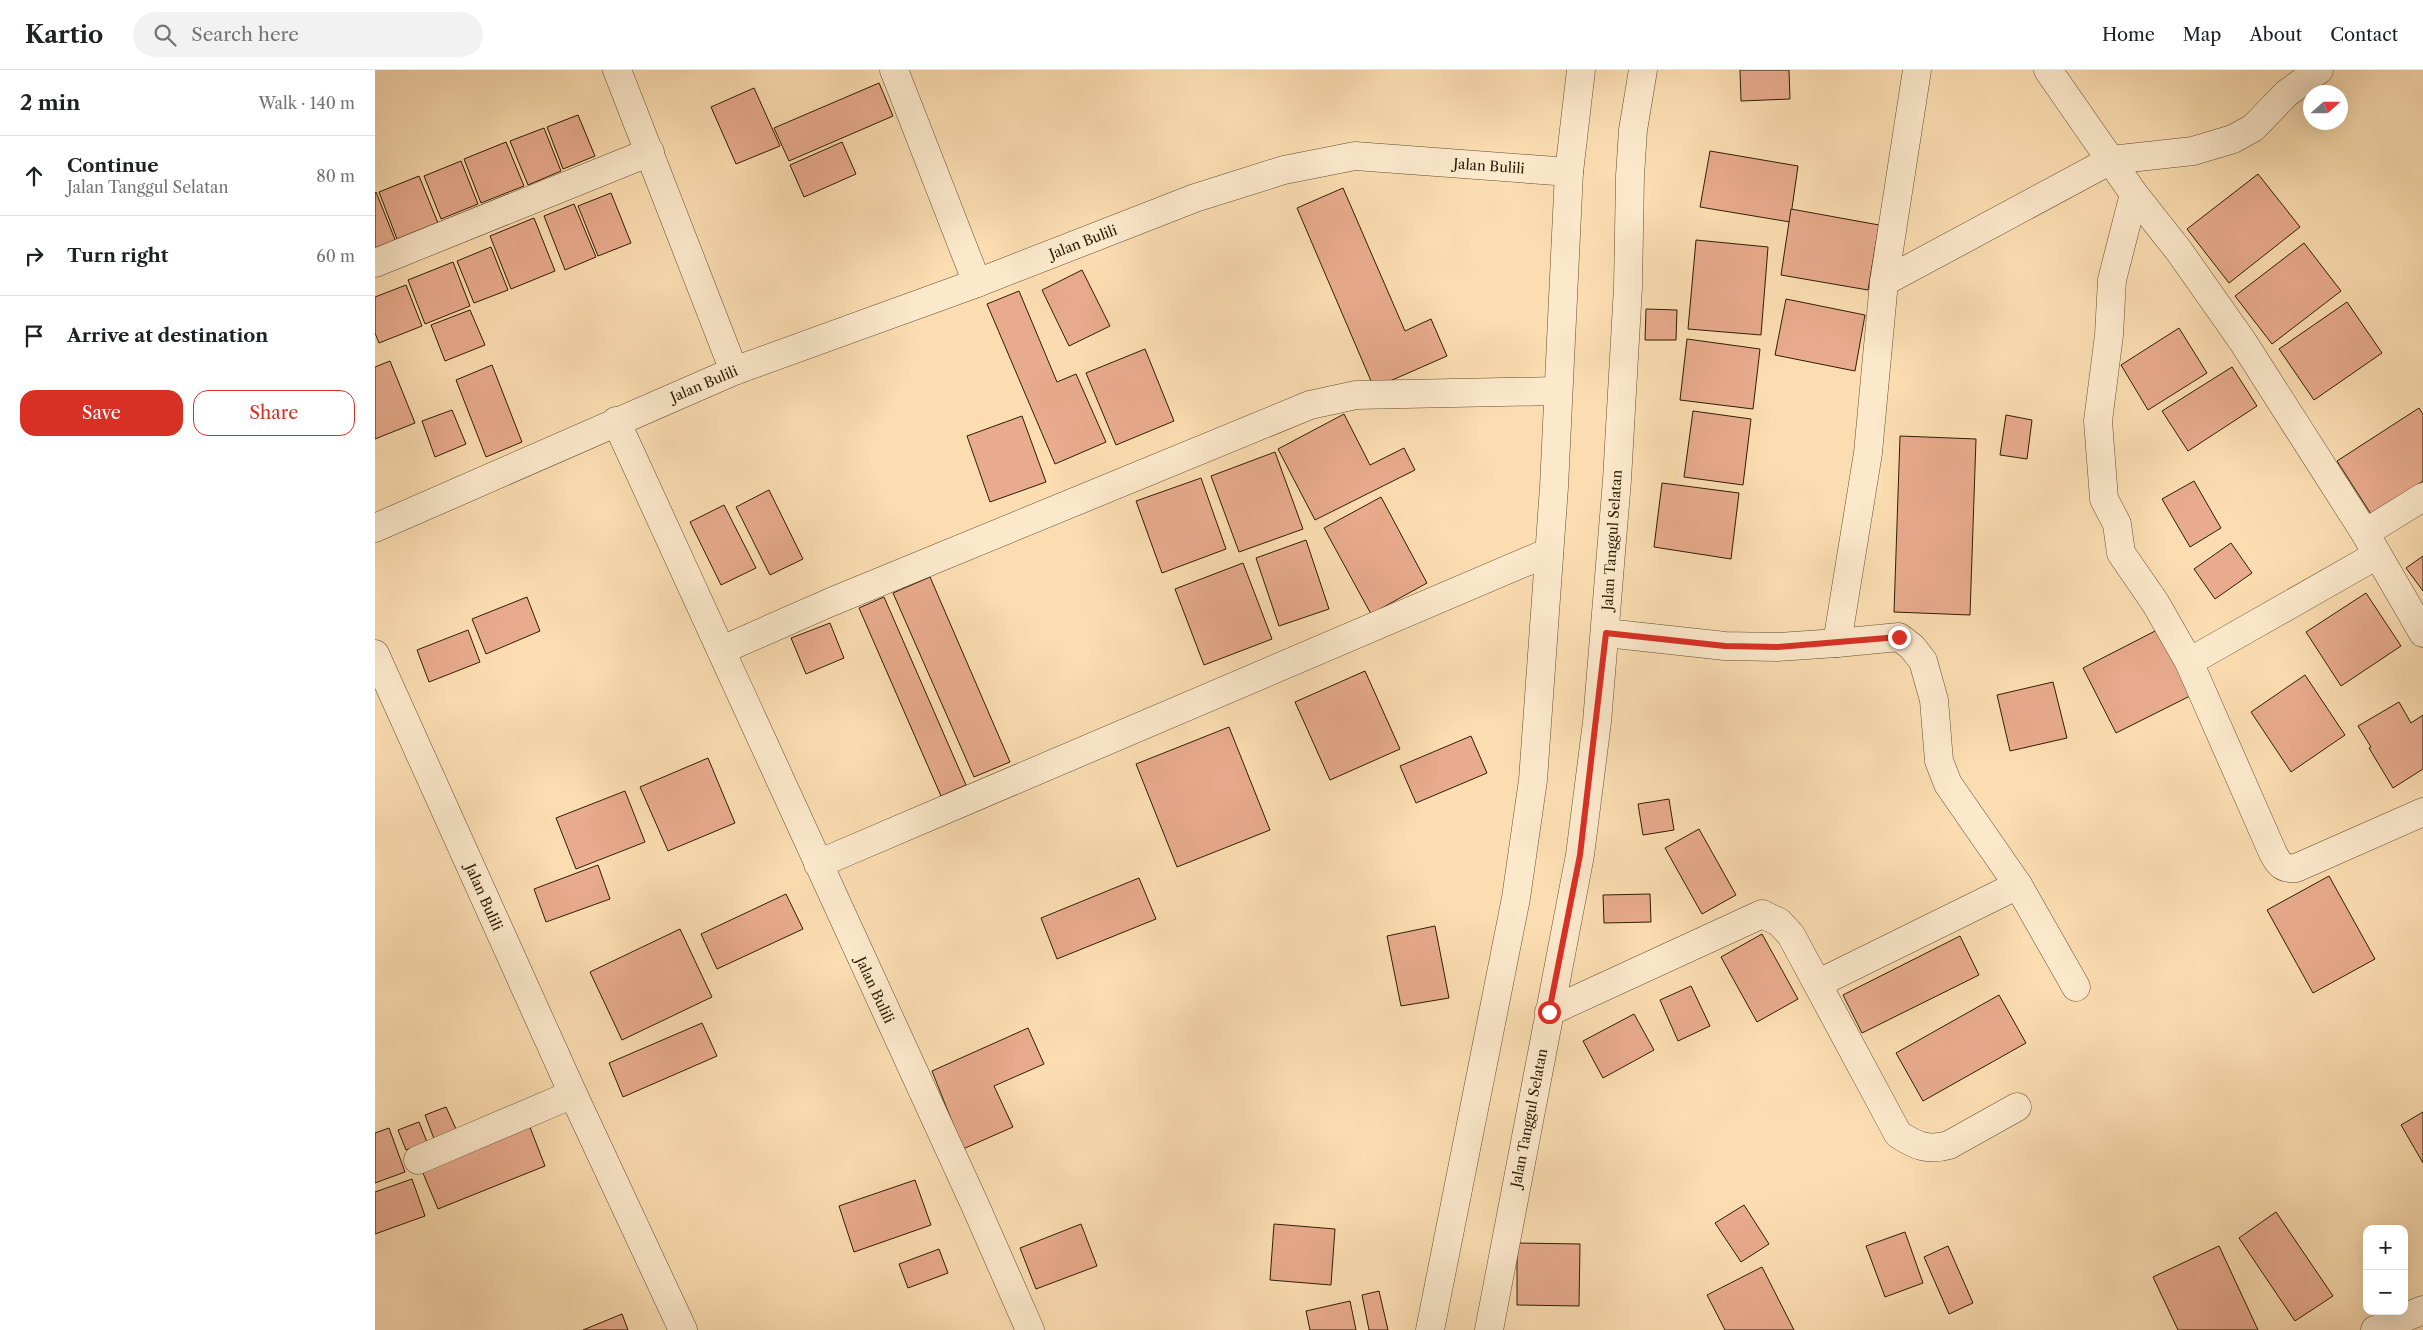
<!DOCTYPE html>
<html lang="en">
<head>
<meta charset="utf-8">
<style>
	body { margin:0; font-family:"Libre Caslon Text",serif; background:#f2f2f2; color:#202124 }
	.controls { position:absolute; right:15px; bottom:15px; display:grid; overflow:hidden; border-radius:10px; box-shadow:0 5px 20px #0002 }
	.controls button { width:45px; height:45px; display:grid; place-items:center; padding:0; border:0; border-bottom:1px solid #e0e0e0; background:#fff; color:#202124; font:25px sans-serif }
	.compass { position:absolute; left:1928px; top:15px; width:45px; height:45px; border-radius:50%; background:#fff; box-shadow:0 5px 20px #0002; rotate:69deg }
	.stop { position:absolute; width:15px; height:15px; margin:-11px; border:4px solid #d93025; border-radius:50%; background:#fff }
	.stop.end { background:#d93025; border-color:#fff; box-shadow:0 1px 5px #0008 }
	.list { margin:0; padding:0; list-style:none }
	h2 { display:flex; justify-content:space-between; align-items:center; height:65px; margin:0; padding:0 20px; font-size:21px }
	h2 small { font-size:16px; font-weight:400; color:#757577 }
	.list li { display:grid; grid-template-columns:32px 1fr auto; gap:15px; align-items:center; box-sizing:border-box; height:80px; padding:0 20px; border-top:1px solid #e0e0e0 }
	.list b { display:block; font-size:19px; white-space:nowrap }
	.list p { margin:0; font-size:16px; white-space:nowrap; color:#757577 }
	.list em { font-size:16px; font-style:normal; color:#757577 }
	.actions { display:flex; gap:10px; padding:15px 20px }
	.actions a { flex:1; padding:11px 0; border:1px solid #d93025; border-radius:15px; text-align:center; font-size:18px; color:#d93025 }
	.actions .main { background:#d93025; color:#fff }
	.icon { flex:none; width:28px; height:28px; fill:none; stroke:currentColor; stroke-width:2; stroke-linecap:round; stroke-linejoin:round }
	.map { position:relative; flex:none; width:2048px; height:1260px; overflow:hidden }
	header { display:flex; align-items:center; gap:30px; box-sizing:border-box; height:70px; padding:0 25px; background:#fff; border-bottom:1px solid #e0e0e0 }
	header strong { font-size:24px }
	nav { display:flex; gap:28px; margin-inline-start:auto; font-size:18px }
	.search { width:350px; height:45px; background:#f2f2f2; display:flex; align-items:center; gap:12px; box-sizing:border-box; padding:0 18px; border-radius:28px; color:#757577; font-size:19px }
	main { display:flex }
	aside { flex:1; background:#fff }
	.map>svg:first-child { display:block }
	.building { fill:#e8ab8d; stroke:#2e1d04 }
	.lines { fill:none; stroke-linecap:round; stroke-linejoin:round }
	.minor-casing { stroke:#614d2f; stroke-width:29 }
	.minor { stroke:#fce9cc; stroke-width:28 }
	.route { stroke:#d93025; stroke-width:6 }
	.labels { text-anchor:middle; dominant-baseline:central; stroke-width:4; stroke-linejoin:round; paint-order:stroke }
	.street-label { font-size:14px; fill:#2e1d04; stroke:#fce9cc }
</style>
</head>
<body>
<header>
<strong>Kartio</strong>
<div class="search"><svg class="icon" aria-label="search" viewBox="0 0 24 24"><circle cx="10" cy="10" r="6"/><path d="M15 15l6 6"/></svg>Search here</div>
<nav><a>Home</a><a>Map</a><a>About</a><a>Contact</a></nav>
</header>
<main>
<aside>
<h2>2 min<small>Walk · 140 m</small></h2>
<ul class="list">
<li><svg class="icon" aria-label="ahead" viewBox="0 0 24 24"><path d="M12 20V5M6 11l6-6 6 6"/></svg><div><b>Continue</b><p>Jalan Tanggul Selatan</p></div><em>80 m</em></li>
<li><svg class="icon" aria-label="right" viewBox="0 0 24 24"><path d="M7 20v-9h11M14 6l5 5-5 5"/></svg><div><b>Turn right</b></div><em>60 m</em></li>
<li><svg class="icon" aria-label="arrive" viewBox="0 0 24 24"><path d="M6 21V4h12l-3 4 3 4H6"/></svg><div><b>Arrive at destination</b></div></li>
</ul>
<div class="actions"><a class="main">Save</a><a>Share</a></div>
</aside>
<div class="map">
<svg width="2048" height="1260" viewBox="0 0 2048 1260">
	<rect width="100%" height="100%" fill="#fbddb1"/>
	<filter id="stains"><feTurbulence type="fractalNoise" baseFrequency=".004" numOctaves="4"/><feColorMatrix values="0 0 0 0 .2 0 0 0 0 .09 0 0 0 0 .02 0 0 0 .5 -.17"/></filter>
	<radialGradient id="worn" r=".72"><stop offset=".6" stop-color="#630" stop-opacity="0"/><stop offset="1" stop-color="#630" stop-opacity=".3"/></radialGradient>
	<g class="building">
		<path d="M1365,0H1414L1415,29L1366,31Z"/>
		<path d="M504,13L518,46L414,91L399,58Z"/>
		<path d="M379,18L405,76L361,94L336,37Z"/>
		<path d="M203,45L220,86L188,99L172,57Z"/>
		<path d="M169,58L186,101L153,115L135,71Z"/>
		<path d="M131,72L149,116L106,133L89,89Z"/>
		<path d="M467,72L481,104L429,127L415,95Z"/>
		<path d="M1335,81L1423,96L1415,152L1325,137Z"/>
		<path d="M86,91L103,134L66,149L49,106Z"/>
		<path d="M1883,104L1925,157L1854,213L1812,159Z"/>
		<path d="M44,106L63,153L22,169L4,122Z"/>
		<path d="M968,118L1030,261L1056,249L1072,286L999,318L922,138Z"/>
		<path d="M1,122L21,172L0,181V123Z"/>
		<path d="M236,123L256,173L223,186L203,136Z"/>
		<path d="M199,134L221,187L190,200L169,146Z"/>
		<path d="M1416,139L1504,155L1493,220L1406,205Z"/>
		<path d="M159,148L180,201L136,219L115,166Z"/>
		<path d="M1321,170L1393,177L1386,265L1313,259Z"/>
		<path d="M1929,173L1966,221L1897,274L1860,226Z"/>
		<path d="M116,177L133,220L99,233L82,191Z"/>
		<path d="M78,192L95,236L50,254L33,210Z"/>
		<path d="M707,200L735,256L694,276L667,220Z"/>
		<path d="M31,215L47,256L4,273L0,263V227Z"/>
		<path d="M644,221L682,312L701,304L731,372L680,394L612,234Z"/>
		<path d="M1411,229L1490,245L1480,301L1400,285Z"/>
		<path d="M1972,232L2007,283L1939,330L1904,279Z"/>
		<path d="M1271,239L1302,240L1301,270H1270Z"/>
		<path d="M95,240L110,275L70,291L56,255Z"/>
		<path d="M1804,258L1832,303L1773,340L1746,295Z"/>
		<path d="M1312,269L1385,279L1378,339L1305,330Z"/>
		<path d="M770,279L799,351L741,375L711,303Z"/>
		<path d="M15,291L40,353L0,369V297Z"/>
		<path d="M117,295L147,372L111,387L81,310Z"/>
		<path d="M1857,297L1882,336L1813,381L1787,341Z"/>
		<path d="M2044,338L2048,344V411L1996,444L1962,391Z"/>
		<path d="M77,340L91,374L60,387L47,351Z"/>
		<path d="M1318,341L1376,349L1368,415L1309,407Z"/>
		<path d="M969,344L995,395L1029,378L1040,400L940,450L903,379Z"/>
		<path d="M1631,345L1657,350L1652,389L1625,385Z"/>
		<path d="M647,346L671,412L615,432L592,366Z"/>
		<path d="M1525,366L1601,369L1595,545L1519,542Z"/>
		<path d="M900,382L928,459L864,482L836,406Z"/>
		<path d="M826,408L851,479L787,503L761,431Z"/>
		<path d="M1819,411L1846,458L1815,477L1787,429Z"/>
		<path d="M1287,413L1364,423L1356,489L1279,477Z"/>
		<path d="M394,420L428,489L395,505L361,437Z"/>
		<path d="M1006,427L1052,513L996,544L949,458Z"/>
		<path d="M349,435L381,498L346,515L315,452Z"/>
		<path d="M931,470L954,539L904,556L881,488Z"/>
		<path d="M1856,473L1877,503L1840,529L1819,499Z"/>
		<path d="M2048,486V521L2031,498Z"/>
		<path d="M868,493L897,569L829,595L800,519Z"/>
		<path d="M555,507L635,692L599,707L518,523Z"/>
		<path d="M1991,523L2026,576L1966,616L1931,562Z"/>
		<path d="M152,527L165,561L111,584L97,549Z"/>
		<path d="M509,527L591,715L566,726L484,538Z"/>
		<path d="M455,553L469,588L431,604L416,568Z"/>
		<path d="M1786,558L1819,624L1741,663L1708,598Z"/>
		<path d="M93,560L105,592L54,612L42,580Z"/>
		<path d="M990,601L1025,679L955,710L920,632Z"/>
		<path d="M1930,605L1970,665L1916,702L1876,642Z"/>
		<path d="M1678,612L1692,668L1635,681L1622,625Z"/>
		<path d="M2024,632L2036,653L2048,645V699L2018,718L1994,678L1996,677L1983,656Z"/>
		<path d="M854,657L895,760L802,797L761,694Z"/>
		<path d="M1096,666L1112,703L1041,733L1025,696Z"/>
		<path d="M333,688L360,753L293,781L265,717Z"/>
		<path d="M250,721L270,772L201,799L181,748Z"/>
		<path d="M1294,729L1299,760L1268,765L1263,734Z"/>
		<path d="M1324,759L1361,825L1327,844L1290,778Z"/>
		<path d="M223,795L235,829L171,852L159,819Z"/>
		<path d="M1954,806L2000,889L1938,923L1892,840Z"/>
		<path d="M764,808L781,849L682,889L666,848Z"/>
		<path d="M411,824L428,859L342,899L326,864Z"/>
		<path d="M1275,824L1276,852L1229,853L1228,825Z"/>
		<path d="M1060,856L1074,928L1026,936L1012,866Z"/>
		<path d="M305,859L337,927L247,970L215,902Z"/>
		<path d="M1387,864L1423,929L1382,952L1346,887Z"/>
		<path d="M1585,866L1604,905L1487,963L1468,925Z"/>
		<path d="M1316,916L1335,956L1303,971L1285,930Z"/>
		<path d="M1624,925L1651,973L1548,1031L1521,983Z"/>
		<path d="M1259,944L1279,980L1228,1008L1208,971Z"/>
		<path d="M327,953L342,986L248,1027L234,993Z"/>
		<path d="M653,958L669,994L619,1016L638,1057L588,1079L557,1001Z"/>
		<path d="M71,1037L81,1059L59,1069L50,1045Z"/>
		<path d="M2048,1042V1093L2026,1055Z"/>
		<path d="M44,1052L52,1072L31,1080L23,1060Z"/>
		<path d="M153,1052L170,1096L63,1139L45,1096Z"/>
		<path d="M14,1058L30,1102L0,1113V1063Z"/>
		<path d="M37,1109L50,1146L0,1164V1122Z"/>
		<path d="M540,1110L556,1155L479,1182L464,1136Z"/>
		<path d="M1369,1135L1394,1174L1366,1192L1340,1153Z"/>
		<path d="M1901,1142L1958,1226L1920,1251L1864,1168Z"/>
		<path d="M706,1154L722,1196L661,1219L645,1178Z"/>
		<path d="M899,1154L960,1159L956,1215L895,1210Z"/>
		<path d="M1530,1162L1548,1213L1510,1227L1491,1176Z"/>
		<path d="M1142,1173L1205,1174L1204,1236L1142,1235Z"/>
		<path d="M1573,1176L1598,1233L1574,1244L1549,1187Z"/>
		<path d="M1844,1176L1883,1260H1803L1778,1207Z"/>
		<path d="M564,1179L573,1203L533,1218L524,1194Z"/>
		<path d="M1387,1197L1419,1260H1350L1332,1225Z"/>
		<path d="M1004,1221L1013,1260H994L987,1225Z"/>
		<path d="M975,1231L981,1260H935L931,1241Z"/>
		<path d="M247,1244L253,1260H208Z"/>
	</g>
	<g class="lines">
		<defs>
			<g id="minor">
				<path d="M242,0L359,301"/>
				<path d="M519,0L602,213"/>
				<path d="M1673,0L1759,124L1804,181L1868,272L1990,463L2048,563"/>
				<path d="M1759,124L1737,210L1734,265L1723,351L1729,429L1742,454L1746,483L1781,534L1814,592L1898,783C1904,795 1908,799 1921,798L2048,742"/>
				<path d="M0,193L275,82"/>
				<path d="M1509,212L1736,90L1818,81L1858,69L1878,58L1912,23L1944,0"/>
				<path d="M241,351L600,1135L655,1260"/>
				<path d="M0,458L359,301L602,213L820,128L909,100L980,86L1194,102"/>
				<path d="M1990,463L2048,427"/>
				<path d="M1231,563L1350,576L1402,577L1462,573L1493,383L1509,212L1542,0"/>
				<path d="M1462,573L1524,567L1537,577L1548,591L1559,630L1564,691L1573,714L1643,815L1701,917"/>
				<path d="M347,580L456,532L935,335L981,325L1182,321"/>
				<path d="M0,584L198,1024L308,1260"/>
				<path d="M1814,592L2002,485"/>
				<path d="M443,794L1174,482"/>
				<path d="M1444,913L1643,815"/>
				<path d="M1174,942L1387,844L1404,852L1416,865L1523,1064C1541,1076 1553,1081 1574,1075L1642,1037"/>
				<path d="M43,1090L198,1024"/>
				<path d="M1055,1260L1141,828L1158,710L1179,417L1194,102L1206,0"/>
				<path d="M1114,1260L1205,785L1222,652L1242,410L1253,217L1255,106L1258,60L1268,0"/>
				<path d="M2000,1260L2048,1240"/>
			</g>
		</defs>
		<use href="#minor" class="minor-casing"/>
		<use href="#minor" class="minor"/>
	</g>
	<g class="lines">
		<path class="route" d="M1174,942L1205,785L1231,563L1350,576L1402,577L1524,567"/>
	</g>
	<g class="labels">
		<g class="street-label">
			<text transform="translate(1114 96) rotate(4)">Jalan Bulili</text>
			<text transform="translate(708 172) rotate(-21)">Jalan Bulili</text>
			<text transform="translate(329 314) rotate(-23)">Jalan Bulili</text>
			<text transform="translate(1237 470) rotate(-86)">Jalan Tanggul Selatan</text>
			<text transform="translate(109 827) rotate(66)">Jalan Bulili</text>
			<text transform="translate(500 920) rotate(65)">Jalan Bulili</text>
			<text transform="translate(1154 1048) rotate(-79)">Jalan Tanggul Selatan</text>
		</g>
	</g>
	<rect width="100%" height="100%" filter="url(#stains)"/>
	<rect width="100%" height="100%" fill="url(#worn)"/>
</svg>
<div class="controls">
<button>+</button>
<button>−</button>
</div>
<svg class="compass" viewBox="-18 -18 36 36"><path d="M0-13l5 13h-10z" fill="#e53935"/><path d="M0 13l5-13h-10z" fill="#757577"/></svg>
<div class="stop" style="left:1174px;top:942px"></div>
<div class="stop end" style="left:1524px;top:567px"></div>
</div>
</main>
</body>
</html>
